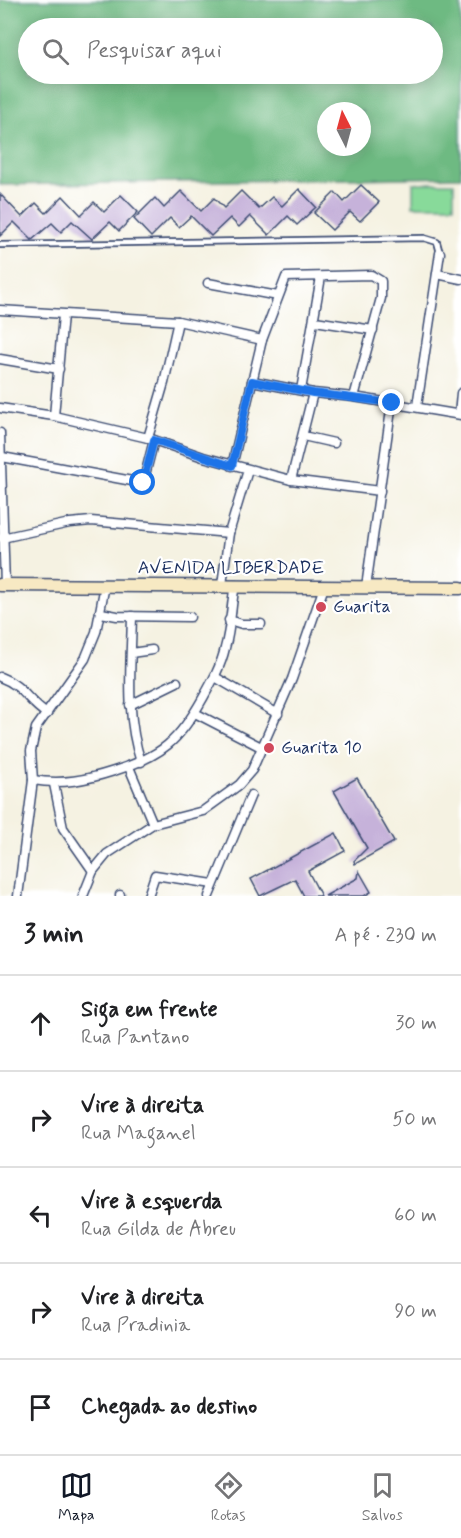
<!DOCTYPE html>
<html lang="pt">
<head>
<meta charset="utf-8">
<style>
	body { margin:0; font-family:Mynerve,sans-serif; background:#f6f6f6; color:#202124 }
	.compass { position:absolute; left:317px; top:102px; width:54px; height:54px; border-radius:50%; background:#fff; box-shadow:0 3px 15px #0003; rotate:354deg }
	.stop { position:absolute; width:18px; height:18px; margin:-14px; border:4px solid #1a73e8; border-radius:50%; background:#fff }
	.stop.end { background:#1a73e8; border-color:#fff; box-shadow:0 2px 6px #0008 }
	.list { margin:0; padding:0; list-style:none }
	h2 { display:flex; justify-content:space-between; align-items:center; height:78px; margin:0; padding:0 24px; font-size:26px }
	h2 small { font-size:20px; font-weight:400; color:#757577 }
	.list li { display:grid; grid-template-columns:39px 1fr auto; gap:18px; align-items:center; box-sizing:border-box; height:96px; padding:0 24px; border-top:2px solid #e0e0e0 }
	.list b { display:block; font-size:22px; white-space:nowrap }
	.list p { margin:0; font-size:20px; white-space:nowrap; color:#757577 }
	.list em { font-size:20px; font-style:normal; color:#757577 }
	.icon { flex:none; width:33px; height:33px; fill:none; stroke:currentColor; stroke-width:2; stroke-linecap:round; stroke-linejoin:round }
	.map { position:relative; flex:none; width:461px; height:896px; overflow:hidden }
	.search { position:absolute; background:#fff; box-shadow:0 3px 15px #0003; left:18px; right:18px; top:18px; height:66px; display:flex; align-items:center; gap:15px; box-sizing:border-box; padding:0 21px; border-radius:33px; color:#757577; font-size:22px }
	.sheet { height:558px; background:#fff }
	nav { display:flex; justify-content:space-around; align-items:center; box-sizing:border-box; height:84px; border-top:2px solid #e0e0e0; background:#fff; font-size:16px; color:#757577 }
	nav a { display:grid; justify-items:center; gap:3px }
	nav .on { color:#111827 }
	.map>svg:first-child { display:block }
	.green { fill:#88da9a; stroke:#52847c; stroke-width:1.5 }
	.forest { fill:#6eba82; stroke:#447470; stroke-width:1.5; fill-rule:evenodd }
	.building { fill:#c6b2da }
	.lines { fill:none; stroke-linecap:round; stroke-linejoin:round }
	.lane-casing { stroke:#3c4c72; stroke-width:8 }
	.street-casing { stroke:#3c4c72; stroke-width:11 }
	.secondary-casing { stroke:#3c4c72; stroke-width:15 }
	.lane { stroke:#fff; stroke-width:4.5 }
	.street { stroke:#fff; stroke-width:8 }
	.secondary { stroke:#f7e9c3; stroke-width:12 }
	.route { stroke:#1a73e8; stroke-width:8 }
	.poi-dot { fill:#d1495b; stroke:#fff; stroke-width:2 }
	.labels { text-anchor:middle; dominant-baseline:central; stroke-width:4.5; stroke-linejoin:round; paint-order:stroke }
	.street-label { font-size:18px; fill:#1b2f5e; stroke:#fff }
	.poi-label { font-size:18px; fill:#1b2f5e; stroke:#fff; text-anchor:start }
</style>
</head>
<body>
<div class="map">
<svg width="461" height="896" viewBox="0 0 461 896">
	<rect width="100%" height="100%" fill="#fff"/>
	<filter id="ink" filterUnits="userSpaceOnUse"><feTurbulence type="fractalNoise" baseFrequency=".0167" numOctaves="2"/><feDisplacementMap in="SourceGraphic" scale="12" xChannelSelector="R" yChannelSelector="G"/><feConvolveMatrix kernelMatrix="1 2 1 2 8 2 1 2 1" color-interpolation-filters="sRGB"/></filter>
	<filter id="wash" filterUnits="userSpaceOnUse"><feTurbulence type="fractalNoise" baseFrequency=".008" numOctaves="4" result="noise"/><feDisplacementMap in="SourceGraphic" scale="24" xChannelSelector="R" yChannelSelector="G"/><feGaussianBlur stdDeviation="1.35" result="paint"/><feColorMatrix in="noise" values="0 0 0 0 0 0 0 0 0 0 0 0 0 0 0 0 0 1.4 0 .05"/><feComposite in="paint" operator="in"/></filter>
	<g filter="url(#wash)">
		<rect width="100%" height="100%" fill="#f5f2e2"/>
		<rect class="green" x="413" y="183" width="41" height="23"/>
		<path class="forest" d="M0,0H461V177L0,185ZM28,28H432V74H28ZM326,111H362V147H326Z"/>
		<g id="blocks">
			<g class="building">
				<path d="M361,185L379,202L360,221L350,212L332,230L314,213L335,192L344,202Z"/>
				<path d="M299,189L316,207L297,225L288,216L269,235L250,216L239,227L230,218L211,236L191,216L179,227L170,218L151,237L134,219L155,198L164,208L181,191L201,211L214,198L224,208L241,191L259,209L272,197L282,206Z"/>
				<path d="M0,194L22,217L36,203L46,213L63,196L81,215L94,202L104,212L121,195L138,212L119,231L110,222L92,239L72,221L61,232L52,223L32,240L14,222L0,236Z"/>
				<path d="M357,778L394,842L355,864L354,861L367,848L334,791Z"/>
				<path d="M336,833L345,851L308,871L321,896H304L295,879L260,896L251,879Z"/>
				<path d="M359,871L371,892L364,896H325L358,878Z"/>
			</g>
		</g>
	</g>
	<g filter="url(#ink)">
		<use href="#blocks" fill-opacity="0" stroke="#3c4c72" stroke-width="1.5"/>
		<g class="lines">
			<defs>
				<path id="lane" d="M0,245L424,238L437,242L440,253"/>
				<g id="street">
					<path d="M437,274L461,279"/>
					<path d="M208,283L278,296"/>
					<path d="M0,310L178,321L262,340"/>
					<path d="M315,321L373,330"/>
					<path d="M0,359L59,369"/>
					<path d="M252,381L313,393L354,397L461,415"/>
					<path d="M301,390L321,277"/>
					<path d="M417,406L440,253"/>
					<path d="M0,408L54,416L148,438L203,457L291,480L380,491"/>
					<path d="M459,414L461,393"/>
					<path d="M54,416L63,315"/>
					<path d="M0,433L5,585"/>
					<path d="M303,436L334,443"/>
					<path d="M148,438L164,383L178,321"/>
					<path d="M2,457L143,483L154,440"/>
					<path d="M232,466L262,340L286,277L371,275L381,281V298L354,397"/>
					<path d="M291,480L313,393"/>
					<path d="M2,538L70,523L91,521L229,533"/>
					<path d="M222,585L229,533L248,470"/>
					<path d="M366,587L392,403"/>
					<path d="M101,613L117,616L190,617"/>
					<path d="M132,616C131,665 125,715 141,762"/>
					<path d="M229,620L242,624H261"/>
					<path d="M131,653L152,650"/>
					<path d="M0,677C24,686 26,700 47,714"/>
					<path d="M215,677L278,714"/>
					<path d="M130,705L177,682"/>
					<path d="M195,713L261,747"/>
					<path d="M129,767L153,824"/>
					<path d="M33,780C62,785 86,780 114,771C162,756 179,741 203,698C212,682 221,666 225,648C231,628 231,605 235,585"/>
					<path d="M54,784L63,828L93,871"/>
					<path d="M18,896L33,780L31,751L36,728L85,659L96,632L105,585"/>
					<path d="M83,896L93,871L107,854L153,824L203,811L239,785L252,770L292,679L324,587"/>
					<path d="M120,896V895"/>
					<path d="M148,896L155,875L213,884"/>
					<path d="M209,896L251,795"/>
				</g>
				<path id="secondary" d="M0,585L461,588"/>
			</defs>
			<use href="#lane" class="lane-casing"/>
			<use href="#street" class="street-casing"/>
			<use href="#secondary" class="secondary-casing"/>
			<use href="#lane" class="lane"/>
			<use href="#street" class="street"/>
			<use href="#secondary" class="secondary"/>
		</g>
	</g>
	<g class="lines" filter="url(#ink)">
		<path class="route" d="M143,483L154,440L232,466L252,381L313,393L392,403"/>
	</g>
	<g class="poi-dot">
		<circle cx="321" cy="607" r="6"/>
		<circle cx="269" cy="748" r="6"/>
	</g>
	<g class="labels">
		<g class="street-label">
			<text x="231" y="568">AVENIDA LIBERDADE</text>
		</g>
		<g class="poi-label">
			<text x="333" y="607">Guarita</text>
			<text x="281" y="748">Guarita 10</text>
		</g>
	</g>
</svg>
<svg class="compass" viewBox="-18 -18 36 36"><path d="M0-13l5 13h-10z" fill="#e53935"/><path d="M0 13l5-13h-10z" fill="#757577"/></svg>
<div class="stop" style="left:143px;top:483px"></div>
<div class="stop end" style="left:392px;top:403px"></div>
<div class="search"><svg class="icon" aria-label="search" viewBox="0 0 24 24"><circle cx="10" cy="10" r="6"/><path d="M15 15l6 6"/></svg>Pesquisar aqui</div>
</div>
<section class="sheet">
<h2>3 min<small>A pé · 230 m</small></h2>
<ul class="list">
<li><svg class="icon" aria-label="ahead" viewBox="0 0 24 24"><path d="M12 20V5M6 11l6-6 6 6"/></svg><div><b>Siga em frente</b><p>Rua Pantano</p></div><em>30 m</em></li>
<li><svg class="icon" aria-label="right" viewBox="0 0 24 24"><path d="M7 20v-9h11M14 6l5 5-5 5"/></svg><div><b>Vire à direita</b><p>Rua Maganel</p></div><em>50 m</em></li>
<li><svg class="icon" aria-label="left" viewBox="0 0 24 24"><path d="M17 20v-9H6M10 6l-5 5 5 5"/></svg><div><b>Vire à esquerda</b><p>Rua Gilda de Abreu</p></div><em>60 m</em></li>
<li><svg class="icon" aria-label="right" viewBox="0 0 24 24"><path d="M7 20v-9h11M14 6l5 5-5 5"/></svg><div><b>Vire à direita</b><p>Rua Pradinia</p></div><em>90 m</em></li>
<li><svg class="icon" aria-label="arrive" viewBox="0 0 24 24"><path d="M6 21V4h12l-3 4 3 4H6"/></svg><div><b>Chegada ao destino</b></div></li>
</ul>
</section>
<nav>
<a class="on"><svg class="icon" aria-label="map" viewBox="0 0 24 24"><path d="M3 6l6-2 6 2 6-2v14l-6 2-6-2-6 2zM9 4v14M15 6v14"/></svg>Mapa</a>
<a><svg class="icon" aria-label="directions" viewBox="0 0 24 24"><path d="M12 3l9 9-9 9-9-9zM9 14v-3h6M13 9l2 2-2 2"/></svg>Rotas</a>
<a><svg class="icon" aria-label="saved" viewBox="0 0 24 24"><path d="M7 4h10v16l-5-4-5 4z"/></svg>Salvos</a>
</nav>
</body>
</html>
